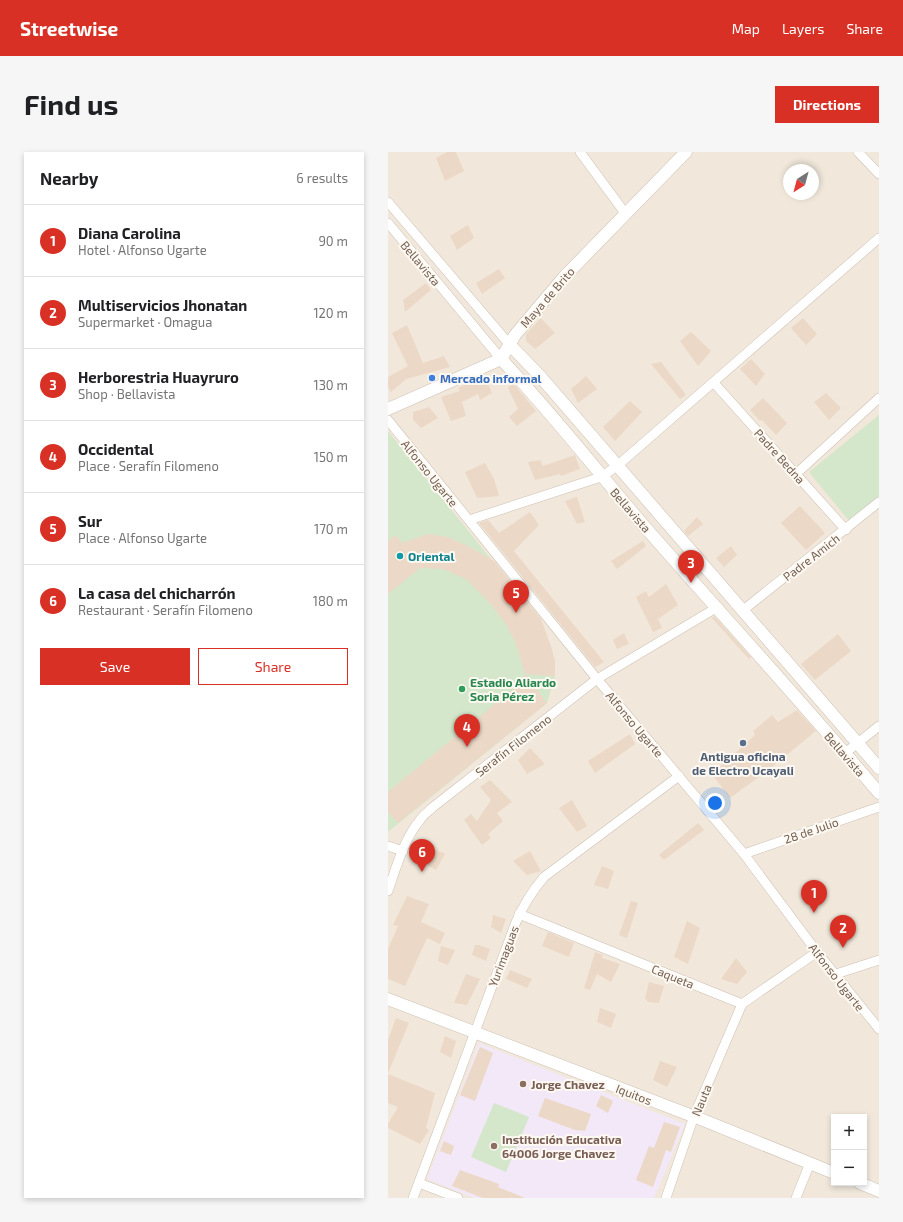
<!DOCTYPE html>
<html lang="en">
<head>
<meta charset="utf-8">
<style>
	body { margin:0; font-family:"Exo 2",sans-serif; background:#f6f6f6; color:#202124 }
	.controls { position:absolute; right:12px; bottom:12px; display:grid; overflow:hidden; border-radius:0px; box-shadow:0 2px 6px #0003 }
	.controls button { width:36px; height:36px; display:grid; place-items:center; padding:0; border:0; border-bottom:1px solid #e0e0e0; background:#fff; color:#202124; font:20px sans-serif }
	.compass { position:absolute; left:395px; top:12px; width:36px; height:36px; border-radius:50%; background:#fff; box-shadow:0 2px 6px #0003; rotate:216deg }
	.you { position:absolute; left:327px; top:651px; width:14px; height:14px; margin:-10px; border:3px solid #fff; border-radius:50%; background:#1a73e8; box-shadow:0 0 0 6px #1a73e833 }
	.badge { display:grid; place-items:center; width:26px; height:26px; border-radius:50%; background:#d93025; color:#fff; font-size:13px; font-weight:700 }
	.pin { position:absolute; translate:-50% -33px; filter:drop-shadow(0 1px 2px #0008) }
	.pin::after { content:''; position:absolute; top:21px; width:14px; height:12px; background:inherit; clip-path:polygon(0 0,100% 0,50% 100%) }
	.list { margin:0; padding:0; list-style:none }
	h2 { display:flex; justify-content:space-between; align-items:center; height:52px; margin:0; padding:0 16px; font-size:17px }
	h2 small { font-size:13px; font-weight:400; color:#757577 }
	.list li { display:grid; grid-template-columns:26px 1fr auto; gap:12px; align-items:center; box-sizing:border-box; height:72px; padding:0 16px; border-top:1px solid #e0e0e0 }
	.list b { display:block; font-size:15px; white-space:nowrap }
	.list p { margin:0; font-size:13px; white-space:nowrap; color:#757577 }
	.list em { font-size:13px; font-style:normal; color:#757577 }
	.actions { display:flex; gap:8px; padding:12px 16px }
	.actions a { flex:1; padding:9px 0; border:1px solid #d93025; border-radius:0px; text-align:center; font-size:14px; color:#d93025 }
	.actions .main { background:#d93025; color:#fff }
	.map { position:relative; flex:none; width:491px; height:1046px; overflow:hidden; border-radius:0px }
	header { display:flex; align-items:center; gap:24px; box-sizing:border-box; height:56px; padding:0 20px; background:#d93025; color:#fff }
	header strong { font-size:19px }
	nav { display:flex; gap:22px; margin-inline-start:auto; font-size:14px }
	.intro { display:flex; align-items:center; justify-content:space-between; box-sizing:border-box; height:96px; padding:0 24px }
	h1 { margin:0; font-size:28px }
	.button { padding:10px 18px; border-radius:0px; background:#d93025; color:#fff; font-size:14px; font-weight:700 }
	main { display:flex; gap:24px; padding:0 24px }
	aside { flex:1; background:#fff; border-radius:0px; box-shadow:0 2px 6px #0003 }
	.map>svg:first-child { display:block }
	.residential { fill:#f1e8db; fill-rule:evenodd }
	.education { fill:#f2e8f7 }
	.park { fill:#d4e7cb }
	.building { fill:#ecd8c6 }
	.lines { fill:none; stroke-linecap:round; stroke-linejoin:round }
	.minor-casing { stroke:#ccbfb2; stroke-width:10 }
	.tertiary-casing { stroke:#ccbfb2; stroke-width:13 }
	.minor { stroke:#fff; stroke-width:9 }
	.tertiary { stroke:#fff; stroke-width:12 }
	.shop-dot { fill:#3f7fe0; stroke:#fdf9f2; stroke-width:1.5 }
	.culture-dot { fill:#0f9aa8; stroke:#fdf9f2; stroke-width:1.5 }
	.leisure-dot { fill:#2e9e5b; stroke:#fdf9f2; stroke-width:1.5 }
	.service-dot { fill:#5c6f8a; stroke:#fdf9f2; stroke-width:1.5 }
	.education-dot { fill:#8d6e63; stroke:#fdf9f2; stroke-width:1.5 }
	.labels { text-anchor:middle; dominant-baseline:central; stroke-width:4; stroke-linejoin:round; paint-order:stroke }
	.street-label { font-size:12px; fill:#735f51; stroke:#fdf9f2 }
	.shop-label { font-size:12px; font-weight:bold; fill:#366cbe; stroke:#fdf9f2; text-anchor:start }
	.culture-label { font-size:12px; font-weight:bold; fill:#0d838f; stroke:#fdf9f2; text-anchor:start }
	.leisure-label { font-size:12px; font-weight:bold; fill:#27864d; stroke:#fdf9f2; text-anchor:start }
	.service-label { font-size:12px; font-weight:bold; fill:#4e5e75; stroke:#fdf9f2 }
	.education-label { font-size:12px; font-weight:bold; fill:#785e54; stroke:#fdf9f2; text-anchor:start }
</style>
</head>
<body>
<header>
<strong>Streetwise</strong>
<nav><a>Map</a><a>Layers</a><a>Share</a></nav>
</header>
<div class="intro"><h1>Find us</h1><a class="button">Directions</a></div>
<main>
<aside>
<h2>Nearby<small>6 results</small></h2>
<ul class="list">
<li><span class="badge">1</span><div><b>Diana Carolina</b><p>Hotel · Alfonso Ugarte</p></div><em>90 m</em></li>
<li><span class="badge">2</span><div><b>Multiservicios Jhonatan</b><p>Supermarket · Omagua</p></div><em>120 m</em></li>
<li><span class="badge">3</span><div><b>Herborestria Huayruro</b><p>Shop · Bellavista</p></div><em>130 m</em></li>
<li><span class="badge">4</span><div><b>Occidental</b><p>Place · Serafín Filomeno</p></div><em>150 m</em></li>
<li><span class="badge">5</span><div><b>Sur</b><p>Place · Alfonso Ugarte</p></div><em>170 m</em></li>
<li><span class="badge">6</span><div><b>La casa del chicharrón</b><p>Restaurant · Serafín Filomeno</p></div><em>180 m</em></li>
</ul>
<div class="actions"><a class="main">Save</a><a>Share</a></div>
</aside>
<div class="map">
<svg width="491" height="1046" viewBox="0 0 491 1046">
	<rect width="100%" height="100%" fill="#faf6eb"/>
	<path class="residential" d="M0,0H491V1046H0ZM401,18H425V42H401ZM446,965H476V1031H446Z"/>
	<path class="education" d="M91,891L297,972L266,1046H86L39,1027Z"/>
	<g class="park">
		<path d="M491,263V346L462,370L421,320Z"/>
		<path d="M0,279L103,407L132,441L154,472L167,509V524L159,551L0,680Z"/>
		<path d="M106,951L141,965L118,1020L83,1005Z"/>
	</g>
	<g class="building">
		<path d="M59,0H68L76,19L57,29L48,6Z"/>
		<path d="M80,73L86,86L69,98L62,84Z"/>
		<path d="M111,117L117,126L94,142L88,131Z"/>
		<path d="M38,131L43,138L17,160L15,148Z"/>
		<path d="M153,166L167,181L147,197L138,189V182Z"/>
		<path d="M415,166L429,182L418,193L403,176Z"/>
		<path d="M19,173L35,211L56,204L62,215L18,227L3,240L0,235V225L20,214L4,181Z"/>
		<path d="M303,180L323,199L310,214L292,189Z"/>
		<path d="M363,207L377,222L368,234L352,217Z"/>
		<path d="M273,210L298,243L292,247L263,212Z"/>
		<path d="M198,224L209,237L190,251L183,237Z"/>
		<path d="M98,227L104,241L92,248L90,242L74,250L78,264L63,269L53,245L72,239L70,236L82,230Z"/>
		<path d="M125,231L148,259L129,274L121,265L130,257L120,236Z"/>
		<path d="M438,241L453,256L441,268L426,250Z"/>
		<path d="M375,246L399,271L388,283L374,268L372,269L362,258Z"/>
		<path d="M242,249L254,260L227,289L215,275Z"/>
		<path d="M41,255L50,266L33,276L25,268V260Z"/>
		<path d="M187,303L192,317L173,324L172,322L147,328L140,310L152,308L155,314Z"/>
		<path d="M97,311L106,327L111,344L89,346L77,320Z"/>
		<path d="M189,345L197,370L189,372L177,349Z"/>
		<path d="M412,354L437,381L418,398L393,371Z"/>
		<path d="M142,360L151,373L126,399L216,510L207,515L91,371L100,368L111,381Z"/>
		<path d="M309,365L315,372L300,384L296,379Z"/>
		<path d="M40,382L60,385L82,395L106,409L153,467L163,494L167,509V524L137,522L127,489L117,471L102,451L78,427L55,417L32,416L0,442V389L8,383L14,391Z"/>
		<path d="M255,389L258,394L229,417L223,409Z"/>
		<path d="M343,394L349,403L336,415L328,406Z"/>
		<path d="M278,432L290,453L270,467L274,476L265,480L248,445L258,439L261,445Z"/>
		<path d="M326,464L363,505L361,507L324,466Z"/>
		<path d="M236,481L241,492L229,497L225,488Z"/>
		<path d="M450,482L463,499L427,528L413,512Z"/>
		<path d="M137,522L159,551L10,671L0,660V640L131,532Z"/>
		<path d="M409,558L428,579L379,619L342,646L324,622L367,583L365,579L384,563L390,570Z"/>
		<path d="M242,582L247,592L207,621L200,609Z"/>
		<path d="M142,596L157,612L139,622L130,608Z"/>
		<path d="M102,628L124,650L109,661L115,669L100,682L103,686L94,693L76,668L83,662L89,669L103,648L92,635Z"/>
		<path d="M184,648L199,674L189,680L171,656Z"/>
		<path d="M310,671L316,678L276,708L271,703Z"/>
		<path d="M40,694L57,702L48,718L33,710Z"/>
		<path d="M142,699L153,719L139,723L125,709Z"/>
		<path d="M214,714L226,719L220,737L206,733Z"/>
		<path d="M19,744L41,752L33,770L57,781L52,792L39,786L17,834L0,827V797L10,774L5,773Z"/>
		<path d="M243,749L250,751L239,786L231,783Z"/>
		<path d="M105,763L118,767L113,781L103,775Z"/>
		<path d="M299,769L312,776L300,812L286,805Z"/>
		<path d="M160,780L186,791L181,805L154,794Z"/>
		<path d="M87,793H91L102,797L98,809L84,803Z"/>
		<path d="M53,794L67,798L60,813L50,809Z"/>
		<path d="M207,800L215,803L214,806L232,812L223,830L209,822L202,838L196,836Z"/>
		<path d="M348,806L359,820L349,832L333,827Z"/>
		<path d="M122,818L144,827L139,836L118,827Z"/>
		<path d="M78,822L92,827L79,853L66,851Z"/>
		<path d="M261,830L276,834L271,851L260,850L257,846Z"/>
		<path d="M212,856L228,862L223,876L209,870Z"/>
		<path d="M8,866L21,871L0,921V888Z"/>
		<path d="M57,884L68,889L63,906L52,900Z"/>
		<path d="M92,895L105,901L87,949L72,943Z"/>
		<path d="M272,909L289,915L279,935L265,928Z"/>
		<path d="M0,922L47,941L38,976L41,978L32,992L0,976V972L10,955L0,951Z"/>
		<path d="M213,943L225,949L220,961L208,954Z"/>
		<path d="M157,946L203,962L197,979L187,978L150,964Z"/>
		<path d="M276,970L292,975L283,1000L278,998L265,1035L248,1028L261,994L266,996Z"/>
		<path d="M56,989L66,994L63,1003L52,999Z"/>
		<path d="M72,1018L111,1032L110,1035L137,1046H95L64,1034Z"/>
	</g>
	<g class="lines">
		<defs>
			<g id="minor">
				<path d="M192,0L237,61"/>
				<path d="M470,0L491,22"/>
				<path d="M0,50L122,193"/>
				<path d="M0,71L113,207"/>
				<path d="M326,231L458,378"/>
				<path d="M0,268L209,527L356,702L429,800L491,877"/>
				<path d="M408,322L491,246"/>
				<path d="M81,368L213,325L229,314L491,86"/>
				<path d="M354,459L491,350"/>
				<path d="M457,601L491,574"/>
				<path d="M0,694L15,699"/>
				<path d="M356,702L491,655"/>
				<path d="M0,739C8,716 16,687 32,668C35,663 41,659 45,655L209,527L328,456"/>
				<path d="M131,762L354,852L429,800"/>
				<path d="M448,822L491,808"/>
				<path d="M31,1031L70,1046"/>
				<path d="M25,1046L128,770C135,754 145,738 156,725L291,624"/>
				<path d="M278,1046L306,964L354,852"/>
				<path d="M408,1046L422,1011"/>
			</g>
			<g id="tertiary">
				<path d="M122,193L151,223L491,616"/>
				<path d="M113,207C164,261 209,319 257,375C335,464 415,551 491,641"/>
				<path d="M0,257L113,207L127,183L176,125L298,0"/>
				<path d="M0,847L315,968L446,1021"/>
				<path d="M472,1031L491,1039"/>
			</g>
		</defs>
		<use href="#minor" class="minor-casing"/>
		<use href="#tertiary" class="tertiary-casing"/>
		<use href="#minor" class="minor"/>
		<use href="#tertiary" class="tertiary"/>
	</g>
	<circle class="shop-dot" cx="44" cy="226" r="4"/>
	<circle class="culture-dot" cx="12" cy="404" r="4"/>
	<circle class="leisure-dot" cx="74" cy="537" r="4"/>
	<circle class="service-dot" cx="355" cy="591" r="4"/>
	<g class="education-dot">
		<circle cx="135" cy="932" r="4"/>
		<circle cx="106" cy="994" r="4"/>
	</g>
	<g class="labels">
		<g class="street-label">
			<text transform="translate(33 111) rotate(50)">Bellavista</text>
			<text transform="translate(159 145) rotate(-49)">Maya de Brito</text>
			<text transform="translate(392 304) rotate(48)">Padre Bedna</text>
			<text transform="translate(42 321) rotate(51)">Alfonso Ugarte</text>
			<text transform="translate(243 358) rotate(49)">Bellavista</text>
			<text transform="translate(423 405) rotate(-38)">Padre Amich</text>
			<text transform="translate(247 572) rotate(50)">Alfonso Ugarte</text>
			<text transform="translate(125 593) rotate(-38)">Serafín Filomeno</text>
			<text transform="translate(457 602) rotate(49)">Bellavista</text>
			<text transform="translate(423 678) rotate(-19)">28 de Julio</text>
			<text transform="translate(115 804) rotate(-69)">Yurimaguas</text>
			<text transform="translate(285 824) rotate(22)">Caqueta</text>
			<text transform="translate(449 825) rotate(52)">Alfonso Ugarte</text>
			<text transform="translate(246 942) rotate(21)">Iquitos</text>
			<text transform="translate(313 948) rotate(-67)">Nauta</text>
		</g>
		<g class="shop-label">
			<text x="52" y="226">Mercado informal</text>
		</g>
		<g class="culture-label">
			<text x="20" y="404">Oriental</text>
		</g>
		<g class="leisure-label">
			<text x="82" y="530">Estadio Aliardo<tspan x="82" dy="14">Soria Pérez</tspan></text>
		</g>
		<g class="service-label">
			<text x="355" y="604">Antigua oficina<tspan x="355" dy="14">de Electro Ucayali</tspan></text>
		</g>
		<g class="education-label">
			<text x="143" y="932">Jorge Chavez</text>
			<text x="114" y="987">Institución Educativa<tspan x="114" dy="14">64006 Jorge Chavez</tspan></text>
		</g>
	</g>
</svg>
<div class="controls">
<button>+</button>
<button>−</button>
</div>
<svg class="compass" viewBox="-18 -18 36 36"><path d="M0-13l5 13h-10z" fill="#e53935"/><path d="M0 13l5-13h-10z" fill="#757577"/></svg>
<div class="you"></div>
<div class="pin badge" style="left:426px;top:761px">1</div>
<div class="pin badge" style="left:455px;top:796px">2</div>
<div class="pin badge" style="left:303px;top:431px">3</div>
<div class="pin badge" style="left:79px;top:595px">4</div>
<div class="pin badge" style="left:128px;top:461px">5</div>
<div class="pin badge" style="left:34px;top:720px">6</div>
</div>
</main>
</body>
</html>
